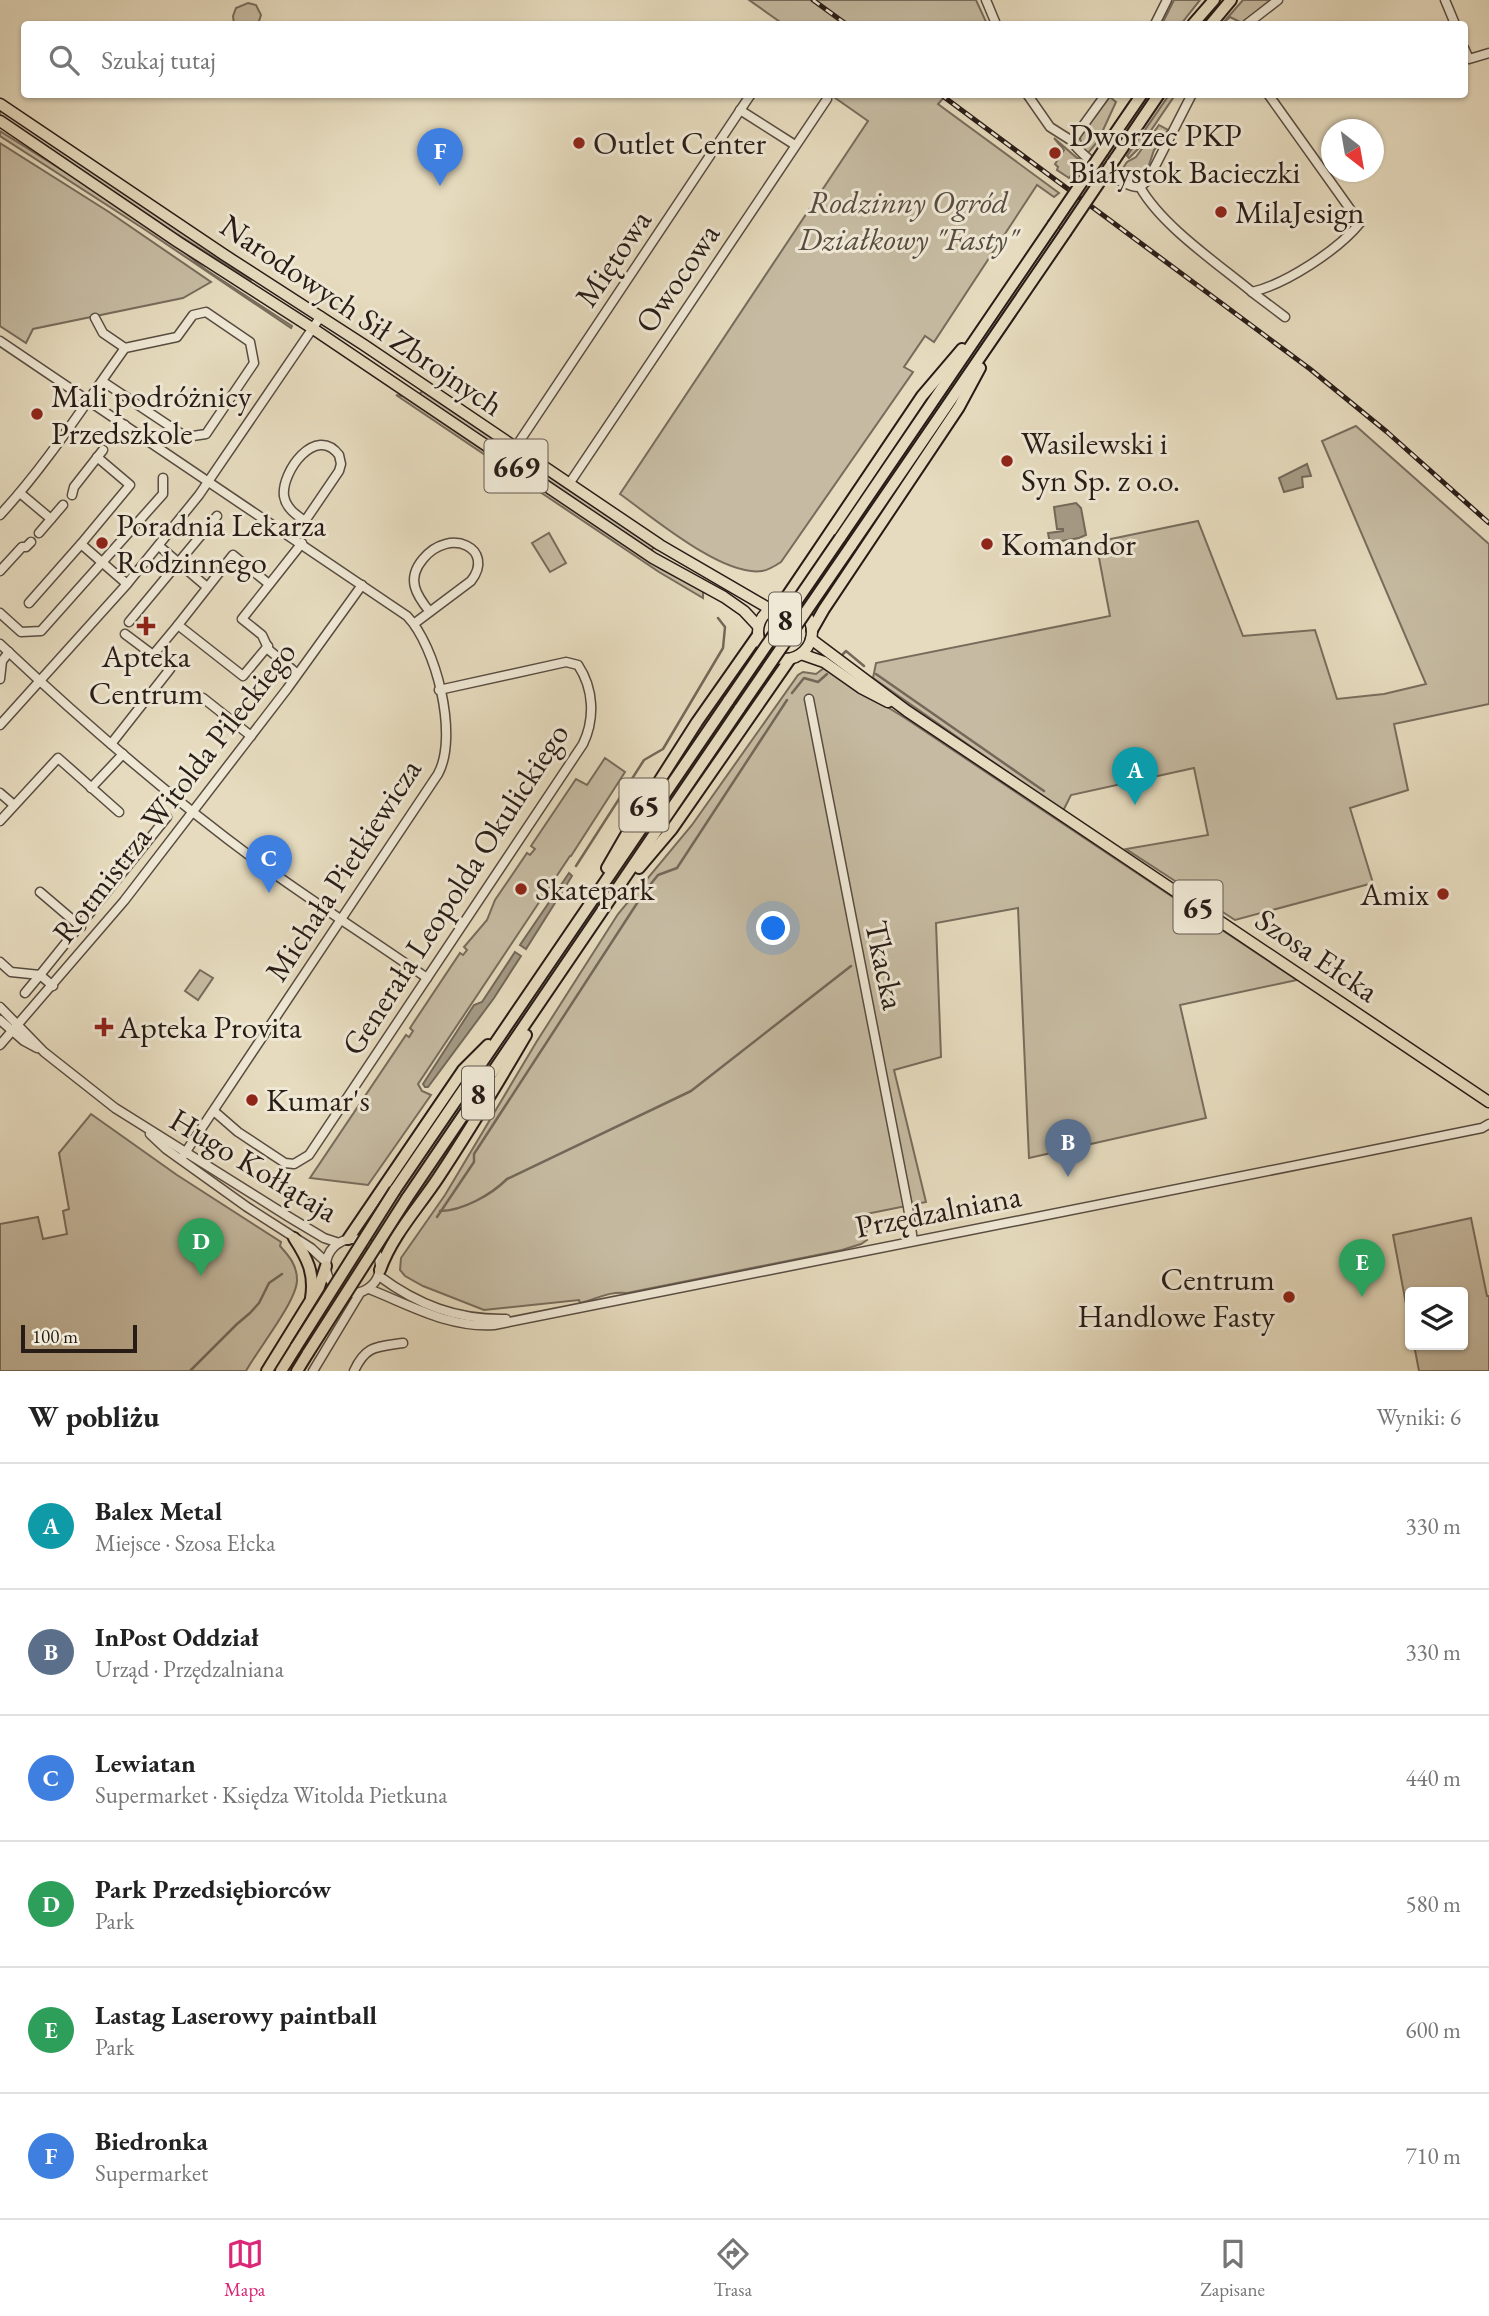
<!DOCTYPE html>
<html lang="pl">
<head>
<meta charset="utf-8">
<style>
	body { margin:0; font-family:"EB Garamond",serif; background:#f2f2f2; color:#222 }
	.controls { position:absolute; right:21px; bottom:21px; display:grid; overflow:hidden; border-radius:7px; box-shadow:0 2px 5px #0004 }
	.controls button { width:63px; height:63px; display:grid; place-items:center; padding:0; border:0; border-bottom:2px solid #e0e0e0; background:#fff; color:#222; font:35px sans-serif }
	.compass { position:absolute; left:1321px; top:119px; width:63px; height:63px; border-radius:50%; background:#fff; box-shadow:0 2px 5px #0004; rotate:149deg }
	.scale { position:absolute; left:21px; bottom:18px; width:116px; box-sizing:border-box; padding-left:7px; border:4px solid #281c17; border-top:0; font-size:19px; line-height:24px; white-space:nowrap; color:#281c17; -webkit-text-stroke:5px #efe8d5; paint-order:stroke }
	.you { position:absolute; left:774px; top:929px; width:24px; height:24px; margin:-18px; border:5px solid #fff; border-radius:50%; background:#1a73e8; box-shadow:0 0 0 10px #1a73e833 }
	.badge { display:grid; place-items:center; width:46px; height:46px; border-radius:50%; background:#db2777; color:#fff; font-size:23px; font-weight:700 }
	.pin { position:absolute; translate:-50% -58px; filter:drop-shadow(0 2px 4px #0008) }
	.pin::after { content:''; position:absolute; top:37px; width:24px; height:21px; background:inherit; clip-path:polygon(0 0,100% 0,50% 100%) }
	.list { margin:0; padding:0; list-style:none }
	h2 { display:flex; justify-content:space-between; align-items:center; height:91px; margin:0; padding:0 28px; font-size:30px }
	h2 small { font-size:23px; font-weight:400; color:#767676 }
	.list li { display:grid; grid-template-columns:46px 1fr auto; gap:21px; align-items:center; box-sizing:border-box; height:126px; padding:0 28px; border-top:2px solid #e0e0e0 }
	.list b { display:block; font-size:26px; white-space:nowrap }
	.list p { margin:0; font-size:23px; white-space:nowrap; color:#767676 }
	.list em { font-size:23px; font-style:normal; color:#767676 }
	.icon { flex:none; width:38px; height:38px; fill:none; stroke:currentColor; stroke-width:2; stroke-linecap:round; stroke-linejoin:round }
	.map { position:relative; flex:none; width:1489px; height:1371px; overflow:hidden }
	.search { position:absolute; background:#fff; box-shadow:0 2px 5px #0004; left:21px; right:21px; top:21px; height:77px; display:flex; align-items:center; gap:18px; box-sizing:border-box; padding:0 24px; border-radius:7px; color:#767676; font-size:26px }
	.sheet { height:847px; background:#fff }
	nav { display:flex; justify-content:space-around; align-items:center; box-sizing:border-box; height:98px; border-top:2px solid #e0e0e0; background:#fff; font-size:19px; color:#767676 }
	nav a { display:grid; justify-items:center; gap:4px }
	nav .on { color:#db2777 }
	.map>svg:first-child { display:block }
	.green { fill:#c6bba2; stroke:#776c5c; stroke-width:2 }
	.water { fill:#a59a85; stroke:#736859; stroke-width:2 }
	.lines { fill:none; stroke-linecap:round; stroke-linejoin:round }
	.stream { stroke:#736859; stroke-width:2.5 }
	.minor-casing { stroke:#584c41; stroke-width:11 }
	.major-casing { stroke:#281c17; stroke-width:13 }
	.highway-casing { stroke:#281c17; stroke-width:14 }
	.minor { stroke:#efe8d5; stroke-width:8 }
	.major { stroke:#e6dbbe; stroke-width:10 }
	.highway { stroke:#e6dbbe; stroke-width:10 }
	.rail-casing { stroke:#281c17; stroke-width:5 }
	.rail { stroke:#efe8d5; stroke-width:2.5; stroke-dasharray:8; stroke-linecap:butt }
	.highway-bridge-casing { stroke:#281c17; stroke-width:14; stroke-linecap:butt }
	.highway-bridge { stroke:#e6dbbe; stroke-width:10 }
	.poi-dot { fill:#8f2418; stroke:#efe8d5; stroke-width:2.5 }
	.labels { text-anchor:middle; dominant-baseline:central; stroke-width:6; stroke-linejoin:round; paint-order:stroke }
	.shield { fill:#efe8d5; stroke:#645950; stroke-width:2 }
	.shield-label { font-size:30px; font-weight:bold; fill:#281c17 }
	.poi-label { font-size:32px; fill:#281c17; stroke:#efe8d5; text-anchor:start }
	.park-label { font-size:32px; font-style:italic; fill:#574c41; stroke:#efe8d5 }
	.street-label { font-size:32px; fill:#281c17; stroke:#efe8d5 }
</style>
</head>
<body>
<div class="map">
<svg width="1489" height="1371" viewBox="0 0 1489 1371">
	<rect width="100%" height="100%" fill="#e6dbbe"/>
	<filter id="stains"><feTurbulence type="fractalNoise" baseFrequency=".00286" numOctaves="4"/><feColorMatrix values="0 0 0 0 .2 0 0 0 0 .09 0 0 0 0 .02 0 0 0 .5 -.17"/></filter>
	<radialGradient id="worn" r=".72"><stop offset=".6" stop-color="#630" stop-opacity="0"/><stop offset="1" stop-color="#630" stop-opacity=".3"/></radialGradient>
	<g class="green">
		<path d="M749,0H976L987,24H783Z"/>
		<path d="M1174,0H1200L1181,24H1162Z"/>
		<path d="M1243,0H1271L1242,23L1230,17L1222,24Z"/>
		<path d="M248,3L256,5L261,15L258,24H234L233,16L236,8Z"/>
		<path d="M831,95H946L938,104L1059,193L1054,197L1037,185L934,342L925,336L904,367L913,372L781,562C775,566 769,570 762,571C723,577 652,517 620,494L868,121Z"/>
		<path d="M1111,95L1110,97L1116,102L1098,141L1088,153L1082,149L1080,137Z"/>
		<path d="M1169,95H1175L1139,148L1129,158L1127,156Z"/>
		<path d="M0,109L253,277L251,280L175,233L0,115Z"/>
		<path d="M1159,125L1168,130L1162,141L1154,150L1145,177L1135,183L1129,182L1119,174L1127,162L1136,157Z"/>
		<path d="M0,131L110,200L168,239L205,269L292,326L291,328L144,229L0,136Z"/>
		<path d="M1054,138L1077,158L1083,159L1069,178L1057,170L1058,167L1055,164L1064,150Z"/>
		<path d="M0,143L109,212L211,282L183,298L33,329L26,343L0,326Z"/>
		<path d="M422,391L654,547L651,551L419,395Z"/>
		<path d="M396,395L404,396L661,569L703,591V598L659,572Z"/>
		<path d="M1356,426L1489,544V704L1394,724L1408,790L1350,808L1373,883L1235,920L1126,849L1208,835L1194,768L1071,795L1063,811L873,678L876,663L1110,616L1096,542L1198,521L1243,636L1315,630L1337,699L1384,694L1426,684L1322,441Z"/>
		<path d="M549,533L566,563L550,572L532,543Z"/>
		<path d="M824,668L905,718L1297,980L1180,1005L1206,1118L1029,1158L1018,908L936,923L941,1057L894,1070L926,1202L866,1214L867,1240L861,1244L842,1250L627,1293C608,1291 597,1299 580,1303L579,1300L484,1310L423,1286L405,1276L400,1270L401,1258L445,1195L537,1041L618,914L692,825L798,675L803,672L816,674Z"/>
		<path d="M605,758L625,772L571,856H570L418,1084L422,1091L431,1095L368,1185L310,1178L406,1035L409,1037L413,1031L410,1028L460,953L463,955L467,950L464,947L487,920L495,900L527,853L530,855L535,849L531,846L576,779L587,785Z"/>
		<path d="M200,970L213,978L198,1000L185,991Z"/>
		<path d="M91,1114L177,1175L281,1242L280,1246C289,1256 297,1265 297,1280C297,1301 258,1349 246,1371H0V1224L38,1217L43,1239L67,1234L63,1211L69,1209L59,1153Z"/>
		<path d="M1471,1218L1487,1296H1489V1371H1419L1414,1345H1463V1292H1410V1325L1393,1235Z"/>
	</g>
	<g class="water">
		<path d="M1307,464L1311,476L1302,477L1303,487L1284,492L1279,478Z"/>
		<path d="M1076,503L1081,508L1086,535L1079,538L1050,543L1048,533L1063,531V529H1057L1054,507Z"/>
		<path d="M569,873L572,876L526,949L520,945Z"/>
		<path d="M515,952L521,956L494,998L428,1087H425L423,1084L474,1005L482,1002Z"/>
	</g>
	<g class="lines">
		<g class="stream">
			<path d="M843,654L846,651L864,666"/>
			<path d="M876,674L1044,791"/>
			<path d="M792,693L804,678L818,682L827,674"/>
			<path d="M576,866L644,760L663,749L723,648L725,627L718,618"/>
			<path d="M440,1211C462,1211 491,1195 507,1179L691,1091L851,966"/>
			<path d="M437,1217L474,1162V1154L645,891L658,875L677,868L787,700"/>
			<path d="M190,1371L237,1324L250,1313L259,1303L269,1283L282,1274"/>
		</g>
		<defs>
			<g id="minor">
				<path d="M986,0L996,24"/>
				<path d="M1445,0L1455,24"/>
				<path d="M1155,24L1167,0"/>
				<path d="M1247,24L1278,0"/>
				<path d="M1464,48L1469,59L1489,53"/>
				<path d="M1027,94L1050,127L1072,141"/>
				<path d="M740,110L795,145"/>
				<path d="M1072,141C1080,155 1124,189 1140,187L1148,180L1192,94"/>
				<path d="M1072,141L1106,94"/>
				<path d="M1140,187C1162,226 1217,263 1252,292C1286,284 1338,250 1360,223L1268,94"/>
				<path d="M1252,292L1285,317"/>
				<path d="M95,318L103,333L125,348"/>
				<path d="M0,341L407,616C436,646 459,736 438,774L181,1159"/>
				<path d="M111,440L125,425"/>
				<path d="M515,448L751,94"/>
				<path d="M97,457L130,485L81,544L127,584"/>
				<path d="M569,484L827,99"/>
				<path d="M20,493L51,519"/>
				<path d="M72,495L74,487L103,450"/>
				<path d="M0,515C48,463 84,405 125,348L177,337L193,315L206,312L250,342L254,363L206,434L186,437L102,381"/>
				<path d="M39,533L63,505"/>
				<path d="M294,538L305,521C296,515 286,508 284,496C281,472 316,424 339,455L341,464L339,471L305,521"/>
				<path d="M159,546L207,587"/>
				<path d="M0,571L22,547H26L31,542"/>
				<path d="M29,603L81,544"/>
				<path d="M0,613L21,632L41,631L163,494V478"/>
				<path d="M129,622L217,516"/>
				<path d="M415,623L471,581C496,549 450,526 423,559C406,579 416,595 430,612"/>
				<path d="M125,634L153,655"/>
				<path d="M0,644C85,724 174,801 269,870C321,907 375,942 427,978"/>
				<path d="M268,646L243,676L178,625L233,555L269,584"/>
				<path d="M294,671L269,650L262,635L242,619L302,543"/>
				<path d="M0,679L2,661L9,652"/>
				<path d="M203,698L251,736"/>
				<path d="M809,699L908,1207L913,1241"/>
				<path d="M0,725L127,584L199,495L321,316"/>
				<path d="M111,744L170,669L153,655L178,625"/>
				<path d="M91,788L123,754"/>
				<path d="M0,793L14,805"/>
				<path d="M0,821L58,758L119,812"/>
				<path d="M40,892L81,927"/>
				<path d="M0,962L11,972L40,975L167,817"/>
				<path d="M25,993L40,975L53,986"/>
				<path d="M0,1007L44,1052L115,1108L289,1217L324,1238L339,1243"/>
				<path d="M0,1020L24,1041L37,1048"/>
				<path d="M0,1045L124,901L287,689L362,585"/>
				<path d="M215,1112L238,1132L285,1163L294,1164L309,1155L583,744C595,719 594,689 578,665L566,662L439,690"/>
				<path d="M150,1134L166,1149L247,1207L311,1248L326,1262"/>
				<circle cx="353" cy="1266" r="27"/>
				<path d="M379,1276C418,1305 457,1320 506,1319"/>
				<path d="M369,1289C410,1305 448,1328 494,1325L1353,1154L1482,1128L1489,1124"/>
				<path d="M313,1371L360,1293"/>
				<path d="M354,1371C366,1345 377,1347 403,1343"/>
			</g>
			<g id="major">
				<path d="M0,104L223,254L364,345L660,545L770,609"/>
				<path d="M0,121L178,242L312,328L653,558L724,597L744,611L758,626"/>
				<circle cx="785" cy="632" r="27"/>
				<path d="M811,639L907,711L1489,1102"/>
				<path d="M801,654L824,662L861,688L888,702"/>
			</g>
			<g id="highway">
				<path d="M1193,24L1214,0"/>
				<path d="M1211,24L1231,0"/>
				<path d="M1103,151L1142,94"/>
				<path d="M1115,159L1159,94"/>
				<path d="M840,538L1053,225"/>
				<path d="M851,546L1065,233"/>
				<path d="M781,605L922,396L962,349"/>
				<path d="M812,630L824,609L959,407L980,368"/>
				<path d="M607,868L637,816L697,722L758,635"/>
				<path d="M639,868L672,829L790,659"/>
				<path d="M395,1190L729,700"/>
				<path d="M407,1198L740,708"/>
				<path d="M294,1238C307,1258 315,1273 311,1298"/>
				<path d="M348,1239L463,1070L488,1045"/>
				<path d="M380,1270C392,1236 418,1208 438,1178C469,1131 498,1083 526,1035"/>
				<path d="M267,1371L319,1287L326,1266"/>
				<path d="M281,1371L296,1347"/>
				<path d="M297,1371L308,1353"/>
			</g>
		</defs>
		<use href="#minor" class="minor-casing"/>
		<use href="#major" class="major-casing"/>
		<use href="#highway" class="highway-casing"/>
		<use href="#minor" class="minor"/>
		<use href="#major" class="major"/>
		<use href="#highway" class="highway"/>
		<defs>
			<g id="rail">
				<path d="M813,0L846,24"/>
				<path d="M940,94L1310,369L1387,432L1489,523"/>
			</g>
		</defs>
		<use href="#rail" class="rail-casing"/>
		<use href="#rail" class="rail"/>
		<defs>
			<g id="highway-bridge">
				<path d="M1053,225L1103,151"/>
				<path d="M1065,233L1115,159"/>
				<path d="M729,700L840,538"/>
				<path d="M740,708L851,546"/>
				<path d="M296,1347L395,1190"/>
				<path d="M308,1353L407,1198"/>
			</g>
		</defs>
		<use href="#highway-bridge" class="highway-bridge-casing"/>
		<use href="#highway-bridge" class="highway-bridge"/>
	</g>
	<g class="poi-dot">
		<circle cx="579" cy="143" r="7"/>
		<circle cx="1055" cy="153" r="7"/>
		<circle cx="1221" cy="212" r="7"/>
		<circle cx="37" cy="414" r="7"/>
		<circle cx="1007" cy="461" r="7"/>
		<circle cx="102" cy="543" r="7"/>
		<circle cx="987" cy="544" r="7"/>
		<path d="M142.5 615.5h7v7h7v7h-7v7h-7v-7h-7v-7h7z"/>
		<circle cx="521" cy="889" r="7"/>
		<circle cx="1443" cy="894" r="7"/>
		<path d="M100.5 1016.5h7v7h7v7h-7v7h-7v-7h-7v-7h7z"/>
		<circle cx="252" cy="1100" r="7"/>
		<circle cx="1289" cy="1297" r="7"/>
	</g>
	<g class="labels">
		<g class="shield">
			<rect x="484.5" y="439.5" width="63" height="53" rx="5"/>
			<rect x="769" y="592.5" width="32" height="53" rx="5"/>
			<rect x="619.5" y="778.5" width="49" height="53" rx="5"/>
			<rect x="1173.5" y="880.5" width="49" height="53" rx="5"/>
			<rect x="462" y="1066.5" width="32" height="53" rx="5"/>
		</g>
		<g class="shield-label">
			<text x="516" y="466">669</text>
			<text x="785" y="619">8</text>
			<text x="644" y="805">65</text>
			<text x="1198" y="907">65</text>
			<text x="478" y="1093">8</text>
		</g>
		<g class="poi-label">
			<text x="1069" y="135">Dworzec PKP<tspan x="1069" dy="37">Białystok Bacieczki</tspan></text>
			<text x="593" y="143">Outlet Center</text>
			<text x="1235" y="212">MilaJesign</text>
			<text x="51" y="396">Mali podróżnicy<tspan x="51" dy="37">Przedszkole</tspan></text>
			<text x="1021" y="443">Wasilewski i<tspan x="1021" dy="37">Syn Sp. z o.o.</tspan></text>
			<text x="116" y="525">Poradnia Lekarza<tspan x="116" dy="37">Rodzinnego</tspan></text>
			<text x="1001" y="544">Komandor</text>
			<text x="146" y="656" text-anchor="middle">Apteka<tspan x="146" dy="37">Centrum</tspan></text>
			<text x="535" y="889">Skatepark</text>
			<text x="1429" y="894" text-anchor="end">Amix</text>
			<text x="118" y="1027">Apteka Provita</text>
			<text x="266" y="1100">Kumar's</text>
			<text x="1275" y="1279" text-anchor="end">Centrum<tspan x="1275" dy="37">Handlowe Fasty</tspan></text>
		</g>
		<g class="park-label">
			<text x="908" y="202">Rodzinny Ogród<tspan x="908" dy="37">Działkowy "Fasty"</tspan></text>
		</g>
		<g class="street-label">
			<text transform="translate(613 258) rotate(-56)">Miętowa</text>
			<text transform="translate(677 278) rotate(-56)">Owocowa</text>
			<text transform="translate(362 315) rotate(34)">Narodowych Sił Zbrojnych</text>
			<text transform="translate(174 792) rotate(-52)">Rotmistrza Witolda Pileckiego</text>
			<text transform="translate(343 870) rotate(-57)">Michała Pietkiewicza</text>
			<text transform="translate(455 889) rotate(-57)">Generała Leopolda Okulickiego</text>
			<text transform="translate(1317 955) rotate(34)">Szosa Ełcka</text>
			<text transform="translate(885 965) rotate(78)">Tkacka</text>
			<text transform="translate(254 1165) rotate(31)">Hugo Kołłątaja</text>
			<text transform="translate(938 1211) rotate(-11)">Przędzalniana</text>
		</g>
	</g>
	<rect width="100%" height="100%" filter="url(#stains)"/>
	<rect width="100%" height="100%" fill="url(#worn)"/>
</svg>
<div class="controls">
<button><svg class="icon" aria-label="layers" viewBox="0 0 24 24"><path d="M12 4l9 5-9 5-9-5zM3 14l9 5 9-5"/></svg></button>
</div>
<svg class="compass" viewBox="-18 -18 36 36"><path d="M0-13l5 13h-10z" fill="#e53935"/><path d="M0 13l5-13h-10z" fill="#767676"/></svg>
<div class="scale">100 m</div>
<div class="you"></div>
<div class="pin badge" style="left:1135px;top:805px;background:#0f9aa8">A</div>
<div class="pin badge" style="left:1068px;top:1177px;background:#5c6f8a">B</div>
<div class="pin badge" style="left:269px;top:893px;background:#3f7fe0">C</div>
<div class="pin badge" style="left:201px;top:1276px;background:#2e9e5b">D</div>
<div class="pin badge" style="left:1362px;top:1297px;background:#2e9e5b">E</div>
<div class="pin badge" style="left:440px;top:186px;background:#3f7fe0">F</div>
<div class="search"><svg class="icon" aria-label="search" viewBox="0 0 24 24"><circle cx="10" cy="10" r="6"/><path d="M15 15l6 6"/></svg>Szukaj tutaj</div>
</div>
<section class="sheet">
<h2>W pobliżu<small>Wyniki: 6</small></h2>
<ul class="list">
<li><span class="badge" style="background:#0f9aa8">A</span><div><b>Balex Metal</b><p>Miejsce · Szosa Ełcka</p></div><em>330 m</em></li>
<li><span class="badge" style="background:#5c6f8a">B</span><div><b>InPost Oddział</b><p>Urząd · Przędzalniana</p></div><em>330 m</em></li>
<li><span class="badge" style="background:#3f7fe0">C</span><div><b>Lewiatan</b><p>Supermarket · Księdza Witolda Pietkuna</p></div><em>440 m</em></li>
<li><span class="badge" style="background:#2e9e5b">D</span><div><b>Park Przedsiębiorców</b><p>Park</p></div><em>580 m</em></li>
<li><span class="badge" style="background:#2e9e5b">E</span><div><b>Lastag Laserowy paintball</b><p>Park</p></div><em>600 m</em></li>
<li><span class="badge" style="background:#3f7fe0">F</span><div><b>Biedronka</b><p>Supermarket</p></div><em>710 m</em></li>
</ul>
</section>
<nav>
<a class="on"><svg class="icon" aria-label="map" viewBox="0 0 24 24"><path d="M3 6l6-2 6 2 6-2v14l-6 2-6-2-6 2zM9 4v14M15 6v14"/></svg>Mapa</a>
<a><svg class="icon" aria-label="directions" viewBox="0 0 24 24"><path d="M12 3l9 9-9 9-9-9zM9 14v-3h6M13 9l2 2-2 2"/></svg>Trasa</a>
<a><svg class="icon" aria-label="saved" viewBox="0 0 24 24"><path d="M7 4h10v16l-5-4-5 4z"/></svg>Zapisane</a>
</nav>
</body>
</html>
